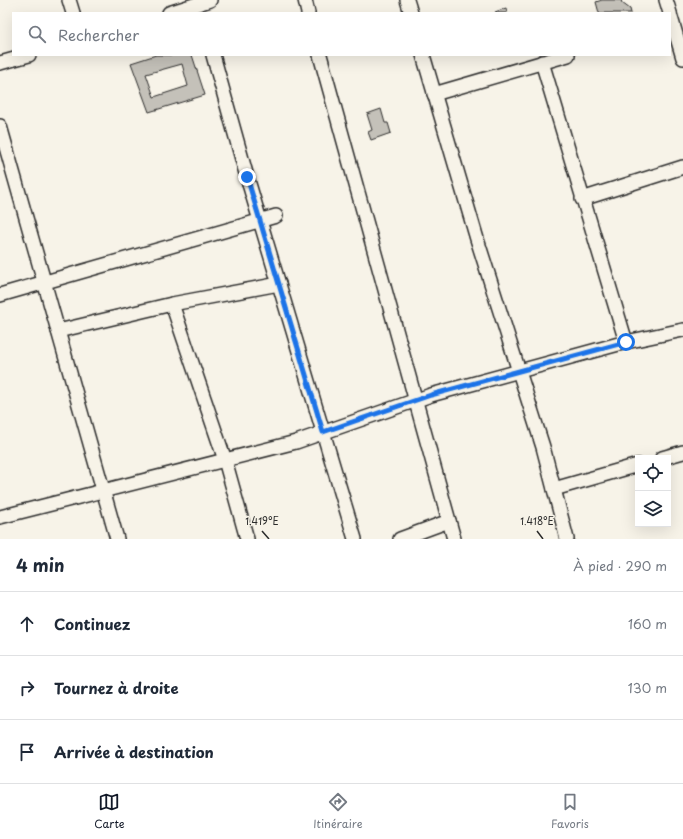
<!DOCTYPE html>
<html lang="fr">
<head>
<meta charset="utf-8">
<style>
	body { margin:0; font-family:"Playpen Sans",sans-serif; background:#f2f2f3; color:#1f2937 }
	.controls { position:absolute; right:12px; bottom:12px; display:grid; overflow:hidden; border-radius:0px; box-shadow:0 4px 16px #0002 }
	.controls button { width:36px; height:36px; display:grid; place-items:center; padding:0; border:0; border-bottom:1px solid #e0e1e3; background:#fff; color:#1f2937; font:20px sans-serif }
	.stop { position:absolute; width:12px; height:12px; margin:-9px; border:3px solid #1a73e8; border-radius:50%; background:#fff }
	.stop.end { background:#1a73e8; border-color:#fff; box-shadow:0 1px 4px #0008 }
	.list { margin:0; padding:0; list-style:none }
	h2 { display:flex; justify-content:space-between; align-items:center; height:52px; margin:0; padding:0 16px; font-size:17px }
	h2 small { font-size:13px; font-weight:400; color:#747a83 }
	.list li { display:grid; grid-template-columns:26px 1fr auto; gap:12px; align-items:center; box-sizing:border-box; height:64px; padding:0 16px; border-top:1px solid #e0e1e3 }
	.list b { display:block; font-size:15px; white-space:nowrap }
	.list em { font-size:13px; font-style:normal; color:#747a83 }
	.icon { flex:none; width:22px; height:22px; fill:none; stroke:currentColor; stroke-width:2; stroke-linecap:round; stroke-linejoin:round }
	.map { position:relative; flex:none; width:683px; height:539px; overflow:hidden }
	.search { position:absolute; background:#fff; box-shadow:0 4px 16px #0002; left:12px; right:12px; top:12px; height:44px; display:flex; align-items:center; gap:10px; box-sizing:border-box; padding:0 14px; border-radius:0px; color:#747a83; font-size:15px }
	.sheet { height:244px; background:#fff }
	nav { display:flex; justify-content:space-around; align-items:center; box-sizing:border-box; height:56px; border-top:1px solid #e0e1e3; background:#fff; font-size:11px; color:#747a83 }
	nav a { display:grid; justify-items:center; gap:2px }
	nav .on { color:#111827 }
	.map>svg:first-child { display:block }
	.building { fill:#c4c1b9; stroke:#2b2b2b; fill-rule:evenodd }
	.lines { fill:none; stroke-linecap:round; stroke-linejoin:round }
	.minor-casing { stroke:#2b2b2b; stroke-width:16 }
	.minor { stroke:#f7f3e8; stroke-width:13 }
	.route { stroke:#1a73e8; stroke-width:5 }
	.ticks { fill:none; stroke:#2b2b2b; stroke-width:1.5 }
	.ticks-label { font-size:10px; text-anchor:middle; fill:#2b2b2b; stroke:#f7f3e8; stroke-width:3; stroke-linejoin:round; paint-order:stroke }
</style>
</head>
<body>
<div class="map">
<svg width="683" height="539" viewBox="0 0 683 539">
	<rect width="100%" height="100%" fill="#f7f3e8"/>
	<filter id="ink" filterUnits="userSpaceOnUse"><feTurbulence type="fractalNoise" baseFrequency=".025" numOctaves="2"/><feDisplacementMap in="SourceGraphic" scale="8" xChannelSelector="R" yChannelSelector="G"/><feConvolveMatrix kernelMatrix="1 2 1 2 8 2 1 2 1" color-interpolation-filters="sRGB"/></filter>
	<g filter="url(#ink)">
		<g class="building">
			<path d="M602,0H621L622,3L630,9L631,13H599L596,2Z"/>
			<path d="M506,8L507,13H496L495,12Z"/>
			<path d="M156,55H192L205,95L149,112L131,63ZM182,64L188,86L154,97L146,74Z"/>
			<path d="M381,109L385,123H388L391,133L371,140L368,132L372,130L367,114Z"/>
		</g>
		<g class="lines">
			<defs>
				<g id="minor">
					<path d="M69,0L73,13"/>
					<path d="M305,0L308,13"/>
					<path d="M407,0L411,13"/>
					<path d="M666,0L670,13"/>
					<path d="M169,13L210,0"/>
					<path d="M670,14L683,58"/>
					<path d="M213,55L247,177L355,539"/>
					<path d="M320,55L454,539"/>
					<path d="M423,55L477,239L543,447L567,539"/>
					<path d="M542,62L626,342"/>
					<path d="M0,63L29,55"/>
					<path d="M434,94L568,55"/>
					<path d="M0,126L117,539"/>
					<path d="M582,199L683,167"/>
					<path d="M0,295L276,216"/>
					<path d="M172,304L225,460L247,539"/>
					<path d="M58,331L172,304L279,284"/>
					<path d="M662,458L683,452"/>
					<path d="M554,489L638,465"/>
					<path d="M0,517L296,442L431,395L626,342L683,330"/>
					<path d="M400,539L449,521"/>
				</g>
			</defs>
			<use href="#minor" class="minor-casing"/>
			<use href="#minor" class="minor"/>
		</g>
	</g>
	<g class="lines" filter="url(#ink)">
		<path class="route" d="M247,177L323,432L431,395L626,342"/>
	</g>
	<path class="ticks" d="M262,531L269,539M537,531L543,539"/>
	<g class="ticks-label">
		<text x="262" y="525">1.419°E</text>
		<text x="537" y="525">1.418°E</text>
	</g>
</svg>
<div class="controls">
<button><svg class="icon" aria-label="locate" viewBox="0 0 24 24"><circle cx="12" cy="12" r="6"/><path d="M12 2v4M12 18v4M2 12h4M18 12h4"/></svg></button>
<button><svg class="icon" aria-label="layers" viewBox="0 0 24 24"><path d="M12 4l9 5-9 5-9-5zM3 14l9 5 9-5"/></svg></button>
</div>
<div class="stop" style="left:626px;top:342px"></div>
<div class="stop end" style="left:247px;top:177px"></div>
<div class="search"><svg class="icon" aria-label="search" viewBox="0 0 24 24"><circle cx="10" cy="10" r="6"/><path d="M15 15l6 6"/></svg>Rechercher</div>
</div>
<section class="sheet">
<h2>4 min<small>À pied · 290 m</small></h2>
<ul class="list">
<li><svg class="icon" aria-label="ahead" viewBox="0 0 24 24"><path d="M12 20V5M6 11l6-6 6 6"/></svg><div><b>Continuez</b></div><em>160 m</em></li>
<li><svg class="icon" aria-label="right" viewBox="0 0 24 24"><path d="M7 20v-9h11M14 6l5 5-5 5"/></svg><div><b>Tournez à droite</b></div><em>130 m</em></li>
<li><svg class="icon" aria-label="arrive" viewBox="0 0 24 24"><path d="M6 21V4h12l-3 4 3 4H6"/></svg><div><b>Arrivée à destination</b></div></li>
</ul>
</section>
<nav>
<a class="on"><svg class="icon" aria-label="map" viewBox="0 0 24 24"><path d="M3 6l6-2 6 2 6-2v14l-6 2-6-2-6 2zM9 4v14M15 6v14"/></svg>Carte</a>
<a><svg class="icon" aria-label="directions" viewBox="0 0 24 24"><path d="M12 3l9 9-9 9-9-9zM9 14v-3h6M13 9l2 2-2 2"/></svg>Itinéraire</a>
<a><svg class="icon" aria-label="saved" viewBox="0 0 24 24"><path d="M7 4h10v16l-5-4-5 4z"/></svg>Favoris</a>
</nav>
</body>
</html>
